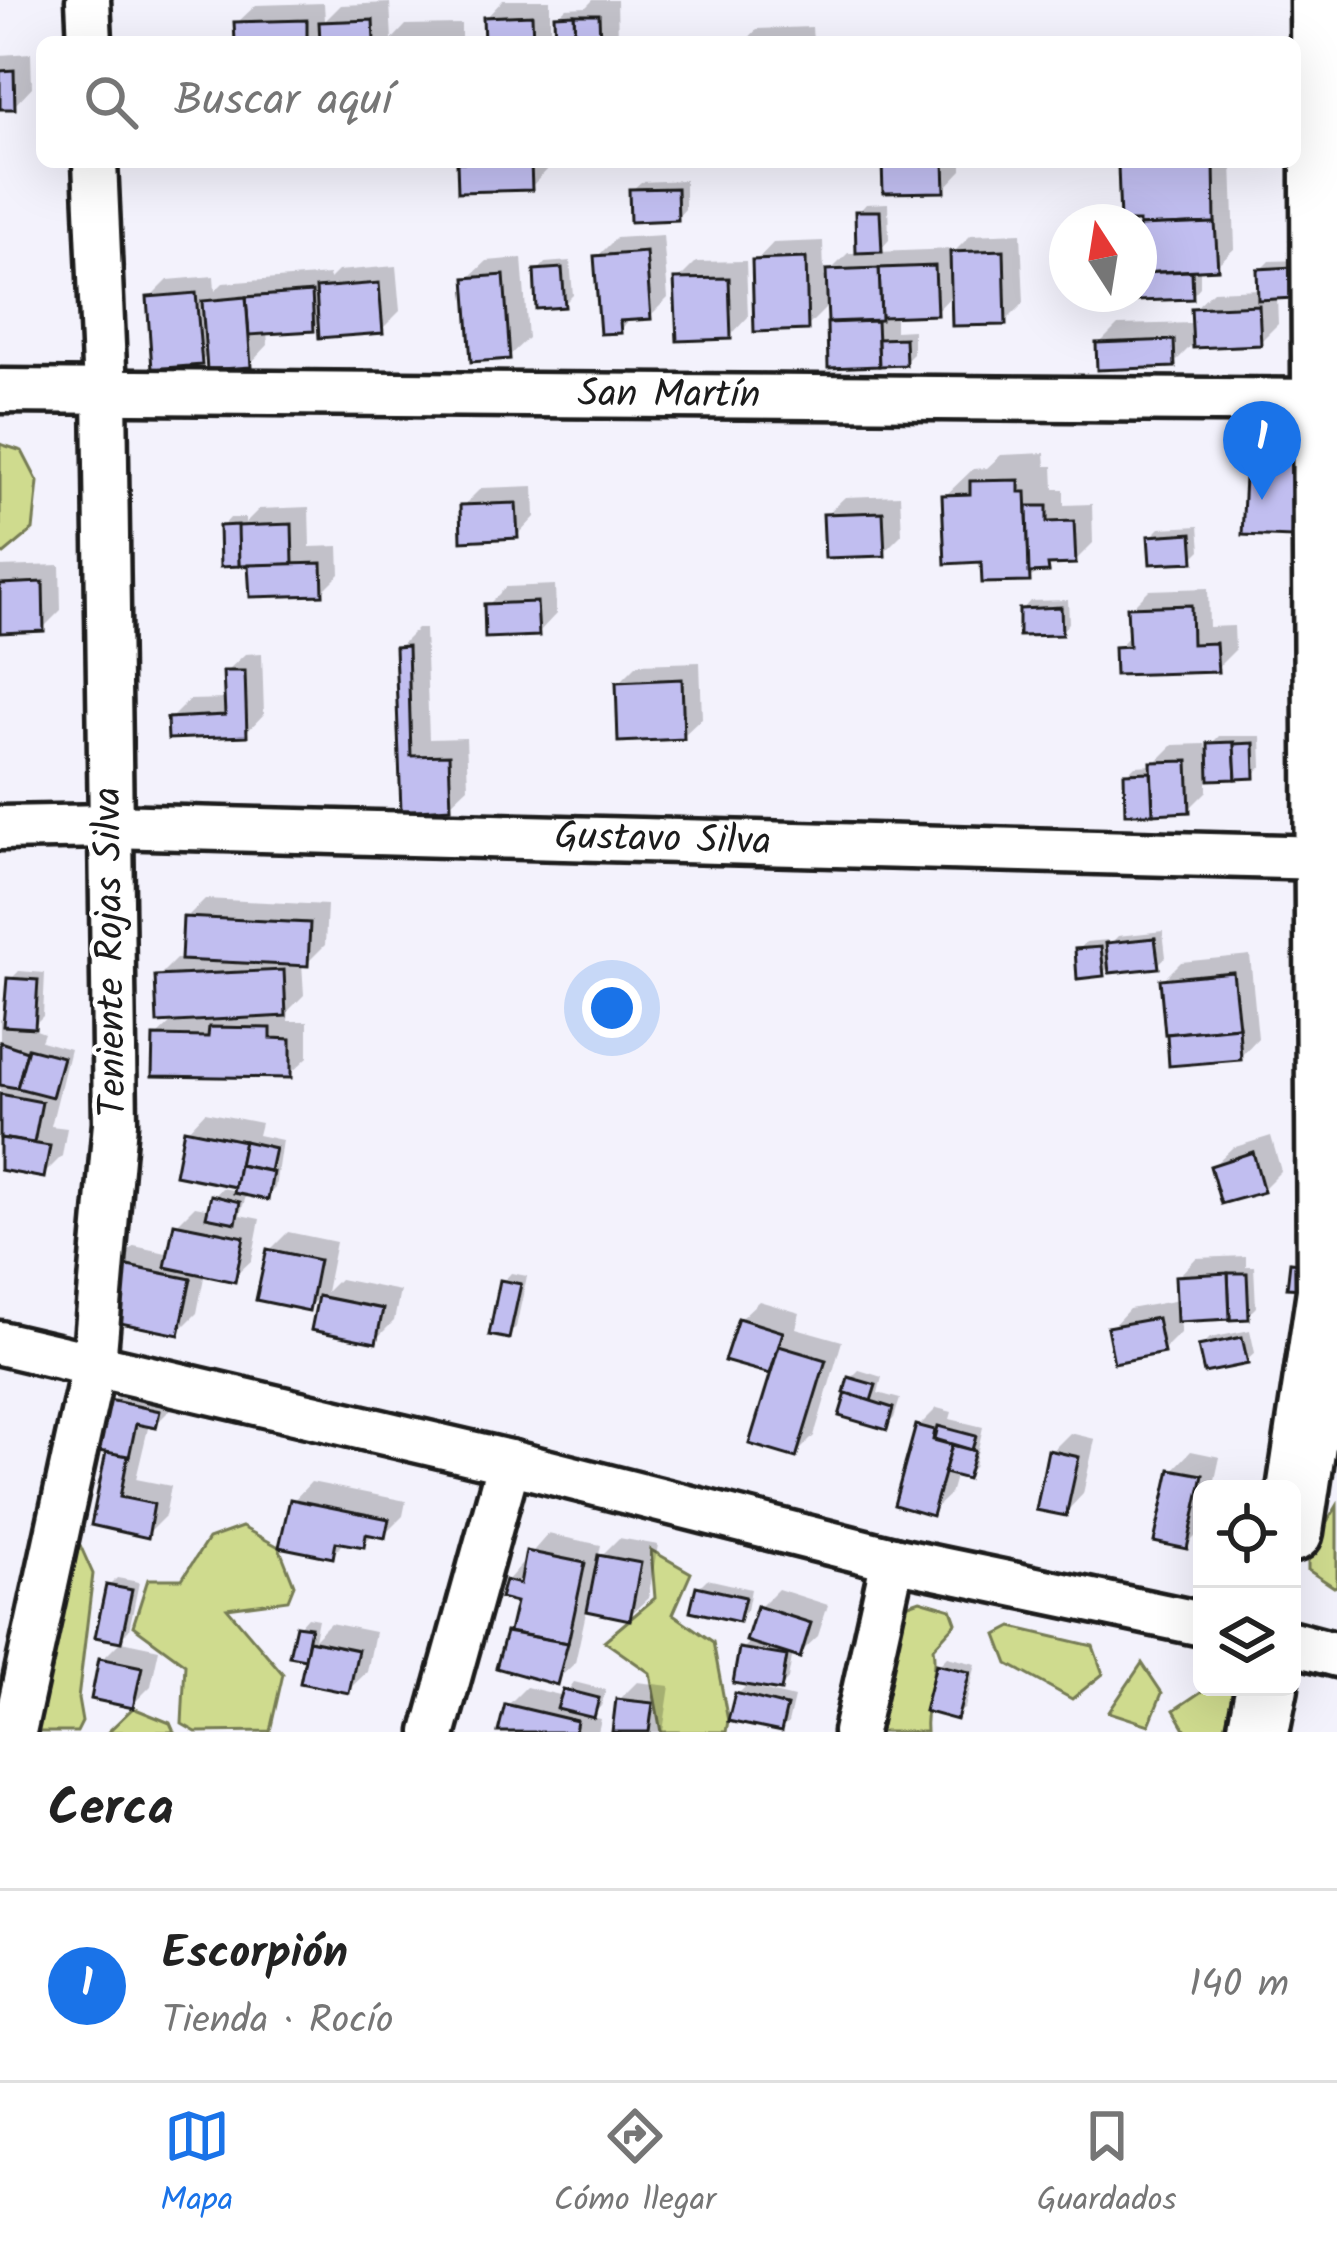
<!DOCTYPE html>
<html lang="es">
<head>
<meta charset="utf-8">
<style>
	body { margin:0; font-family:Kalam,sans-serif; background:#f2f2f2; color:#222 }
	.controls { position:absolute; right:36px; bottom:36px; display:grid; overflow:hidden; border-radius:18px; box-shadow:0 12px 48px #0002 }
	.controls button { width:108px; height:108px; display:grid; place-items:center; padding:0; border:0; border-bottom:3px solid #e0e0e0; background:#fff; color:#222; font:60px sans-serif }
	.compass { position:absolute; left:1049px; top:204px; width:108px; height:108px; border-radius:50%; background:#fff; box-shadow:0 12px 48px #0002; rotate:348deg }
	.you { position:absolute; left:612px; top:1008px; width:42px; height:42px; margin:-30px; border:9px solid #fff; border-radius:50%; background:#1a73e8; box-shadow:0 0 0 18px #1a73e833 }
	.badge { display:grid; place-items:center; width:78px; height:78px; border-radius:50%; background:#1a73e8; color:#fff; font-size:39px; font-weight:700 }
	.pin { position:absolute; translate:-50% -99px; filter:drop-shadow(0 3px 6px #0008) }
	.pin::after { content:''; position:absolute; top:63px; width:42px; height:36px; background:inherit; clip-path:polygon(0 0,100% 0,50% 100%) }
	.list { margin:0; padding:0; list-style:none }
	h2 { display:flex; justify-content:space-between; align-items:center; height:156px; margin:0; padding:0 48px; font-size:51px }
	h2 small { font-size:39px; font-weight:400; color:#767676 }
	.list li { display:grid; grid-template-columns:78px 1fr auto; gap:36px; align-items:center; box-sizing:border-box; height:192px; padding:0 48px; border-top:3px solid #e0e0e0 }
	.list b { display:block; font-size:45px; white-space:nowrap }
	.list p { margin:0; font-size:39px; white-space:nowrap; color:#767676 }
	.list em { font-size:39px; font-style:normal; color:#767676 }
	.icon { flex:none; width:66px; height:66px; fill:none; stroke:currentColor; stroke-width:2; stroke-linecap:round; stroke-linejoin:round }
	.map { position:relative; flex:none; width:1337px; height:1732px; overflow:hidden }
	.search { position:absolute; background:#fff; box-shadow:0 12px 48px #0002; left:36px; right:36px; top:36px; height:132px; display:flex; align-items:center; gap:30px; box-sizing:border-box; padding:0 42px; border-radius:18px; color:#767676; font-size:45px }
	.sheet { height:348px; background:#fff }
	nav { display:flex; justify-content:space-around; align-items:center; box-sizing:border-box; height:168px; border-top:3px solid #e0e0e0; background:#fff; font-size:33px; color:#767676 }
	nav a { display:grid; justify-items:center; gap:6px }
	nav .on { color:#1a73e8 }
	.map>svg:first-child { display:block }
	.green { fill:#cfdb8e; stroke:#767c55; stroke-width:3 }
	.shadow { fill:#0003 }
	.building { fill:#c1bef0; stroke:#1c1c1c; stroke-width:3 }
	.lines { fill:none; stroke-linecap:round; stroke-linejoin:round }
	.minor-casing { stroke:#1c1c1c; stroke-width:51 }
	.secondary-casing { stroke:#1c1c1c; stroke-width:69 }
	.minor { stroke:#fff; stroke-width:42 }
	.secondary { stroke:#fff; stroke-width:60 }
	.labels { text-anchor:middle; dominant-baseline:central; stroke-width:9; stroke-linejoin:round; paint-order:stroke }
	.street-label { font-size:39px; fill:#1c1c1c; stroke:#fff }
</style>
</head>
<body>
<div class="map">
<svg width="1337" height="1732" viewBox="0 0 1337 1732">
	<rect width="100%" height="100%" fill="#f3f2fc"/>
	<filter id="ink" filterUnits="userSpaceOnUse"><feTurbulence type="fractalNoise" baseFrequency=".00833" numOctaves="2"/><feDisplacementMap in="SourceGraphic" scale="24" xChannelSelector="R" yChannelSelector="G"/><feConvolveMatrix kernelMatrix="1 2 1 2 8 2 1 2 1" color-interpolation-filters="sRGB"/></filter>
	<g filter="url(#ink)">
		<g class="green">
			<path d="M0,444L22,451L38,482L33,530L4,554L0,552Z"/>
			<path d="M1337,1506V1586L1334,1587L1308,1570V1554Z"/>
			<path d="M242,1527L279,1547L294,1585L288,1600L227,1608L283,1674L270,1731L196,1732L182,1724L185,1664L133,1626L148,1579H182L208,1539Z"/>
			<path d="M80,1545L93,1574L78,1699L82,1722L77,1732H2L0,1720L53,1662L27,1583L47,1555Z"/>
			<path d="M651,1550L691,1573L673,1614L713,1642L728,1721L726,1732H661L650,1673L604,1641L655,1598Z"/>
			<path d="M920,1600L951,1609L956,1623L933,1648C938,1677 923,1703 926,1732H867L877,1666L906,1605Z"/>
			<path d="M1012,1627L1093,1646L1103,1674L1072,1699L1008,1664L997,1635Z"/>
			<path d="M1142,1663L1162,1693L1149,1725L1109,1712Z"/>
			<path d="M1208,1687H1231L1237,1730L1234,1732H1187L1174,1710Z"/>
			<path d="M133,1708L170,1723L174,1732H108Z"/>
		</g>
		<g class="shadow">
			<path d="M503,0H550V32L540,42H487L486,18Z"/>
			<path d="M593,0H617L618,42H558L557,16L566,8L586,7Z"/>
			<path d="M324,3L325,21L341,5L390,3L392,40L406,25L461,24V42H238L237,23L256,5Z"/>
			<path d="M812,27L813,42H745L757,29Z"/>
			<path d="M31,53L32,87L14,106H0V55Z"/>
			<path d="M460,162H549V168L531,187Z"/>
			<path d="M885,162H962V170L944,189Z"/>
			<path d="M1125,162H1232L1235,248L1216,266L1200,267V287L1192,296L1101,295L1139,294V222H1123L1121,166Z"/>
			<path d="M685,180V209L677,218L632,190L641,182Z"/>
			<path d="M888,203L889,240L878,252L952,249L953,253L971,235L1021,233L1024,303L1005,322L954,293L936,312L895,313V331L913,330V354L905,362L831,365L830,304L807,327L755,262L773,243L823,241L824,277L848,253H859L858,213L866,204Z"/>
			<path d="M663,235L668,298L650,316L632,317L619,330L597,257L616,238Z"/>
			<path d="M522,258L528,338L509,356L468,279L487,261Z"/>
			<path d="M1300,260L1301,287L1277,296L1278,324L1259,343L1192,345L1173,364L1099,344L1118,325L1195,323L1194,309L1213,291L1260,289V270L1269,261Z"/>
			<path d="M570,261L573,295L564,304L537,272L545,263Z"/>
			<path d="M746,261L748,317L730,336L677,281L696,262Z"/>
			<path d="M396,266L400,311L381,330L321,320L313,328L267,331L268,345L250,364L208,354L201,362L150,298L168,280L214,276L215,291L223,283L329,275L330,279L338,271Z"/>
			<path d="M1267,441L1312,443L1309,515L1290,534L1249,459Z"/>
			<path d="M1045,453L1046,466H1053L1054,489H1064V505L1092,504L1093,543L1075,561L1055,562L1028,579L984,559L945,496L973,469L987,468L1001,455Z"/>
			<path d="M534,486L535,517L517,536L463,506L481,488Z"/>
			<path d="M900,495L902,534L883,553L826,515L845,497Z"/>
			<path d="M309,507L310,547L339,546L340,574L322,592L251,562L222,527L230,518H245V523L259,509Z"/>
			<path d="M1199,526L1201,550L1192,559L1151,537L1160,528Z"/>
			<path d="M60,565L61,610L43,628L0,630V567Z"/>
			<path d="M555,585L556,614L538,633L487,606L506,587Z"/>
			<path d="M1208,588L1209,627L1234,626L1235,650L1216,669L1117,649L1131,634L1130,609L1149,590Z"/>
			<path d="M1068,600L1069,623L1061,632L1022,610L1030,601Z"/>
			<path d="M417,629H425L429,739L466,738L468,787L449,805L404,808L398,648Z"/>
			<path d="M262,653L264,714L246,733L170,719L189,700L227,699L226,672L245,654Z"/>
			<path d="M700,662L702,718L683,736L619,683L638,664Z"/>
			<path d="M1219,736H1261L1262,767L1253,775L1207,777V791L1189,809L1128,811L1127,774L1135,766L1153,765L1173,745L1205,744L1206,749Z"/>
			<path d="M205,899L327,905L325,945L307,963H302L304,995L289,1010L288,1021H308V1057L289,1075L156,1037L175,1019L158,977L176,959H184L186,918Z"/>
			<path d="M1163,931L1166,957L1157,965H1111L1103,973L1078,951L1086,942L1108,940L1109,945L1118,936Z"/>
			<path d="M1250,955L1258,1038L1240,1057L1172,1063L1163,980L1181,962Z"/>
			<path d="M19,971L45,973L43,1016L31,1028L44,1033L41,1041L70,1049L51,1126L67,1128L62,1156L43,1175L0,1167V1019L7,1021L10,980Z"/>
			<path d="M205,1112L261,1123L258,1135L282,1140L275,1188L267,1196L247,1193L240,1215L260,1219L252,1260L233,1278L205,1272L197,1313L178,1332L116,1265L134,1246L171,1254L177,1224L195,1206L211,1209L214,1197L222,1188L237,1191L240,1178L187,1131Z"/>
			<path d="M1271,1136L1281,1171L1263,1189L1213,1166L1232,1148Z"/>
			<path d="M288,1232L336,1242L326,1292L339,1279L400,1291L394,1321L375,1340L314,1328L321,1294L308,1308L270,1250Z"/>
			<path d="M1246,1256V1266H1254L1256,1307L1247,1316L1178,1318L1181,1332L1162,1351L1111,1328L1129,1309L1179,1300L1178,1277L1196,1258Z"/>
			<path d="M511,1273L527,1276L516,1327L508,1336L503,1282Z"/>
			<path d="M759,1301L800,1313L796,1328L842,1341L814,1436L795,1455L774,1372L728,1359L740,1319Z"/>
			<path d="M1250,1330L1255,1353L1246,1361L1201,1347L1210,1338Z"/>
			<path d="M859,1370L882,1377L878,1393L900,1399L894,1418L886,1427L851,1378Z"/>
			<path d="M131,1383L176,1393L174,1406L155,1425L149,1424L136,1479L171,1486L165,1516L147,1534L94,1523L110,1449L112,1402Z"/>
			<path d="M937,1408L952,1412L950,1419L983,1427L974,1467L966,1476L956,1473L950,1494L931,1512L918,1427Z"/>
			<path d="M1070,1433L1095,1439L1083,1494L1065,1513L1051,1452Z"/>
			<path d="M1191,1451L1220,1457L1213,1489H1202V1530L1186,1546L1173,1470Z"/>
			<path d="M311,1482L406,1501L403,1516L384,1535L374,1533L363,1544L346,1541L332,1555L293,1501Z"/>
			<path d="M548,1534L601,1545L598,1559L619,1538L658,1545L648,1598L629,1616L587,1608L575,1663L556,1681L500,1666L520,1600L507,1581Z"/>
			<path d="M117,1578L139,1582L129,1630L120,1639L109,1586Z"/>
			<path d="M707,1579L751,1589L747,1610L738,1618L699,1587Z"/>
			<path d="M778,1589L828,1605L818,1636L799,1654L793,1652L788,1679L780,1688L759,1684L758,1689L794,1698L788,1723L779,1731L738,1694L749,1683L742,1650L752,1640L759,1608Z"/>
			<path d="M307,1617L318,1619L314,1639L330,1623L375,1632L367,1672L348,1690L310,1649L304,1656L299,1626Z"/>
			<path d="M121,1641L159,1649L151,1686L132,1705L102,1660Z"/>
			<path d="M947,1657L976,1664L965,1708L956,1716L939,1665Z"/>
			<path d="M574,1682L606,1690L601,1706L591,1717L601,1719L598,1732H501L508,1705L526,1687L564,1696Z"/>
			<path d="M637,1682L670,1686L663,1732H615L619,1700Z"/>
		</g>
		<g class="building">
			<path d="M574,14H599L600,42H575Z"/>
			<path d="M574,14L575,42H555L554,15Z"/>
			<path d="M532,15L533,42H484L483,17Z"/>
			<path d="M307,20V42H235L234,22Z"/>
			<path d="M373,20L374,42H320L319,22Z"/>
			<path d="M14,70L15,109H0V71Z"/>
			<path d="M457,162H531L532,190L458,192Z"/>
			<path d="M882,162H944L945,192L883,193Z"/>
			<path d="M1214,162L1215,223L1139,226V222H1120L1118,165Z"/>
			<path d="M677,188L678,220L630,222L629,189Z"/>
			<path d="M855,211H880L882,252L856,253Z"/>
			<path d="M1215,223L1218,269L1139,273V226Z"/>
			<path d="M1004,250L1006,325L952,326L950,252Z"/>
			<path d="M646,252L651,319L620,321L621,333L600,334L594,256Z"/>
			<path d="M806,258L808,330L754,332L752,260Z"/>
			<path d="M935,266L937,315L881,317L879,268Z"/>
			<path d="M1292,267L1293,298L1258,300L1257,269Z"/>
			<path d="M562,268L565,307L536,309L534,270Z"/>
			<path d="M879,268L881,320L828,322L826,270Z"/>
			<path d="M1192,271L1193,299L1137,301L1139,273Z"/>
			<path d="M504,275L510,359L471,362L465,278Z"/>
			<path d="M729,278L731,339L677,341L674,279Z"/>
			<path d="M379,283L383,333L319,338L316,288Z"/>
			<path d="M312,292L314,331L249,335L246,297Z"/>
			<path d="M196,293L202,365L152,369L147,297Z"/>
			<path d="M246,297L251,367L207,370L202,301Z"/>
			<path d="M1259,305L1261,345L1193,348L1191,308Z"/>
			<path d="M877,321L879,366L828,368L827,323Z"/>
			<path d="M905,338L906,365L879,366L878,339Z"/>
			<path d="M1174,340L1175,367L1097,370L1096,343Z"/>
			<path d="M1246,458L1295,460L1291,537L1242,535Z"/>
			<path d="M1019,480V492H1026L1030,582L982,583L981,562L945,564L942,495L970,494V481Z"/>
			<path d="M516,503L518,538L461,541L460,505Z"/>
			<path d="M1027,506H1047V522L1074,521L1076,564L1048,565L1049,572L1029,573Z"/>
			<path d="M883,512L885,556L825,558L823,514Z"/>
			<path d="M292,524L293,564L239,566L237,526Z"/>
			<path d="M238,525L239,566L220,567L219,526Z"/>
			<path d="M1192,533L1194,562L1150,564L1148,536Z"/>
			<path d="M322,563L323,595L250,597L248,565Z"/>
			<path d="M43,582L44,631L0,633V584Z"/>
			<path d="M537,602L539,636L485,638L484,604Z"/>
			<path d="M1191,605L1192,644L1216,643L1218,672L1115,675L1114,647L1129,646L1127,607Z"/>
			<path d="M1061,607L1062,635L1019,636V609Z"/>
			<path d="M408,646L411,756L449,755L451,808L401,811L395,647Z"/>
			<path d="M223,671H245L247,736L168,739L167,718L225,715Z"/>
			<path d="M682,679L684,739L618,742L616,682Z"/>
			<path d="M1234,742L1236,779L1209,780L1208,743Z"/>
			<path d="M1254,743L1255,778L1236,779L1234,744Z"/>
			<path d="M1188,761L1190,812L1153,814L1151,762Z"/>
			<path d="M1151,772L1153,814H1125L1124,773Z"/>
			<path d="M183,917L310,923L308,966L181,960Z"/>
			<path d="M1155,938L1159,968L1109,973L1106,943Z"/>
			<path d="M1101,947L1104,976L1077,979L1075,949Z"/>
			<path d="M284,970L286,1016L157,1023L155,976Z"/>
			<path d="M1233,972L1239,1027L1165,1034L1160,979Z"/>
			<path d="M7,978L38,980L35,1028L3,1026Z"/>
			<path d="M209,1027L271,1028V1038L291,1039V1078L152,1076L153,1036L208,1037Z"/>
			<path d="M1239,1027L1241,1060L1169,1066L1167,1034Z"/>
			<path d="M0,1042L27,1051L17,1088L0,1085Z"/>
			<path d="M28,1048L63,1057L52,1097L17,1088Z"/>
			<path d="M0,1094L42,1102L34,1143L0,1138Z"/>
			<path d="M184,1129L244,1141L235,1187L175,1175Z"/>
			<path d="M0,1138L50,1146L44,1178L0,1170Z"/>
			<path d="M244,1141L275,1148L270,1171L239,1165Z"/>
			<path d="M1253,1152L1264,1192L1221,1204L1210,1166Z"/>
			<path d="M239,1165L273,1172L268,1200L234,1193Z"/>
			<path d="M211,1195L240,1202L236,1223L206,1217Z"/>
			<path d="M174,1223L244,1237L235,1282L165,1267Z"/>
			<path d="M267,1249L319,1260L309,1311L256,1300Z"/>
			<path d="M1290,1262L1306,1264L1303,1289L1287,1288Z"/>
			<path d="M113,1263L191,1279L179,1335L101,1319Z"/>
			<path d="M1228,1273H1247L1249,1319L1230,1320Z"/>
			<path d="M1228,1273L1230,1319L1177,1322L1175,1276Z"/>
			<path d="M500,1280L521,1284L509,1339L489,1335Z"/>
			<path d="M318,1296L383,1309L376,1343L311,1330Z"/>
			<path d="M738,1318L783,1332L770,1374L724,1361Z"/>
			<path d="M1157,1318L1164,1353L1114,1363L1107,1327Z"/>
			<path d="M1242,1337L1248,1364L1204,1373L1198,1346Z"/>
			<path d="M779,1346L826,1360L796,1458L749,1444Z"/>
			<path d="M848,1377L876,1385L871,1401L844,1393Z"/>
			<path d="M846,1393L893,1408L887,1430L839,1416Z"/>
			<path d="M109,1400L160,1411L156,1428L136,1424L129,1457L99,1451Z"/>
			<path d="M916,1425L935,1430L933,1440L952,1445L932,1516L894,1505Z"/>
			<path d="M938,1426L976,1436L972,1450L935,1439Z"/>
			<path d="M952,1445L975,1451L967,1479L944,1473Z"/>
			<path d="M1048,1450L1079,1457L1066,1516L1036,1510Z"/>
			<path d="M106,1452L128,1456L120,1497L154,1504L148,1538L91,1525Z"/>
			<path d="M1170,1469L1203,1475L1187,1549L1154,1542Z"/>
			<path d="M290,1499L389,1519L385,1538L366,1534L364,1547L336,1542L333,1558L279,1547Z"/>
			<path d="M526,1551L585,1563L568,1643L509,1632L516,1602L500,1598L505,1580L520,1584Z"/>
			<path d="M598,1555L641,1563L630,1620L587,1611Z"/>
			<path d="M106,1585L132,1590L121,1642L95,1637Z"/>
			<path d="M696,1586L745,1597L739,1622L690,1611Z"/>
			<path d="M757,1606L811,1623L800,1658L746,1641Z"/>
			<path d="M296,1625L311,1627L305,1659L289,1656Z"/>
			<path d="M506,1632L568,1643L557,1685L496,1668Z"/>
			<path d="M309,1640L358,1650L349,1693L300,1683Z"/>
			<path d="M739,1648L787,1656L781,1691L733,1683Z"/>
			<path d="M99,1658L142,1667L133,1708L91,1699Z"/>
			<path d="M936,1664L970,1672L957,1720L924,1711Z"/>
			<path d="M563,1689L599,1698L594,1718L557,1709Z"/>
			<path d="M735,1693L787,1706L781,1732L728,1721Z"/>
			<path d="M616,1699L653,1703L649,1732H612Z"/>
			<path d="M505,1704L577,1721L575,1732H498Z"/>
		</g>
		<g class="lines">
			<defs>
				<g id="minor">
					<path d="M88,0L90,42"/>
					<path id="s1" d="M0,391L1337,401"/>
					<path id="s2" d="M0,828L110,826L1325,858"/>
					<path d="M0,1343L509,1462L893,1559L1202,1624"/>
					<path d="M1292,1643L1337,1655"/>
					<path d="M14,1732L94,1364L115,1123L105,391L95,162"/>
					<path d="M434,1732L509,1462"/>
					<path d="M855,1732L893,1559"/>
				</g>
				<g id="secondary">
					<path d="M1292,1531L1328,1291L1321,0"/>
					<path d="M1258,1732L1267,1687"/>
				</g>
			</defs>
			<use href="#minor" class="minor-casing"/>
			<use href="#secondary" class="secondary-casing"/>
			<use href="#minor" class="minor"/>
			<use href="#secondary" class="secondary"/>
		</g>
	</g>
	<g class="labels">
		<g class="street-label">
			<text stroke="none"><textPath href="#s1" startOffset="669">San Martín</textPath></text>
			<text stroke="none"><textPath href="#s2" startOffset="663">Gustavo Silva</textPath></text>
			<text transform="translate(112 952) rotate(-91)">Teniente Rojas Silva</text>
		</g>
	</g>
</svg>
<div class="controls">
<button><svg class="icon" aria-label="locate" viewBox="0 0 24 24"><circle cx="12" cy="12" r="6"/><path d="M12 2v4M12 18v4M2 12h4M18 12h4"/></svg></button>
<button><svg class="icon" aria-label="layers" viewBox="0 0 24 24"><path d="M12 4l9 5-9 5-9-5zM3 14l9 5 9-5"/></svg></button>
</div>
<svg class="compass" viewBox="-18 -18 36 36"><path d="M0-13l5 13h-10z" fill="#e53935"/><path d="M0 13l5-13h-10z" fill="#767676"/></svg>
<div class="you"></div>
<div class="pin badge" style="left:1262px;top:500px">1</div>
<div class="search"><svg class="icon" aria-label="search" viewBox="0 0 24 24"><circle cx="10" cy="10" r="6"/><path d="M15 15l6 6"/></svg>Buscar aquí</div>
</div>
<section class="sheet">
<h2>Cerca<small></small></h2>
<ul class="list">
<li><span class="badge">1</span><div><b>Escorpión</b><p>Tienda · Rocío</p></div><em>140 m</em></li>
</ul>
</section>
<nav>
<a class="on"><svg class="icon" aria-label="map" viewBox="0 0 24 24"><path d="M3 6l6-2 6 2 6-2v14l-6 2-6-2-6 2zM9 4v14M15 6v14"/></svg>Mapa</a>
<a><svg class="icon" aria-label="directions" viewBox="0 0 24 24"><path d="M12 3l9 9-9 9-9-9zM9 14v-3h6M13 9l2 2-2 2"/></svg>Cómo llegar</a>
<a><svg class="icon" aria-label="saved" viewBox="0 0 24 24"><path d="M7 4h10v16l-5-4-5 4z"/></svg>Guardados</a>
</nav>
</body>
</html>
